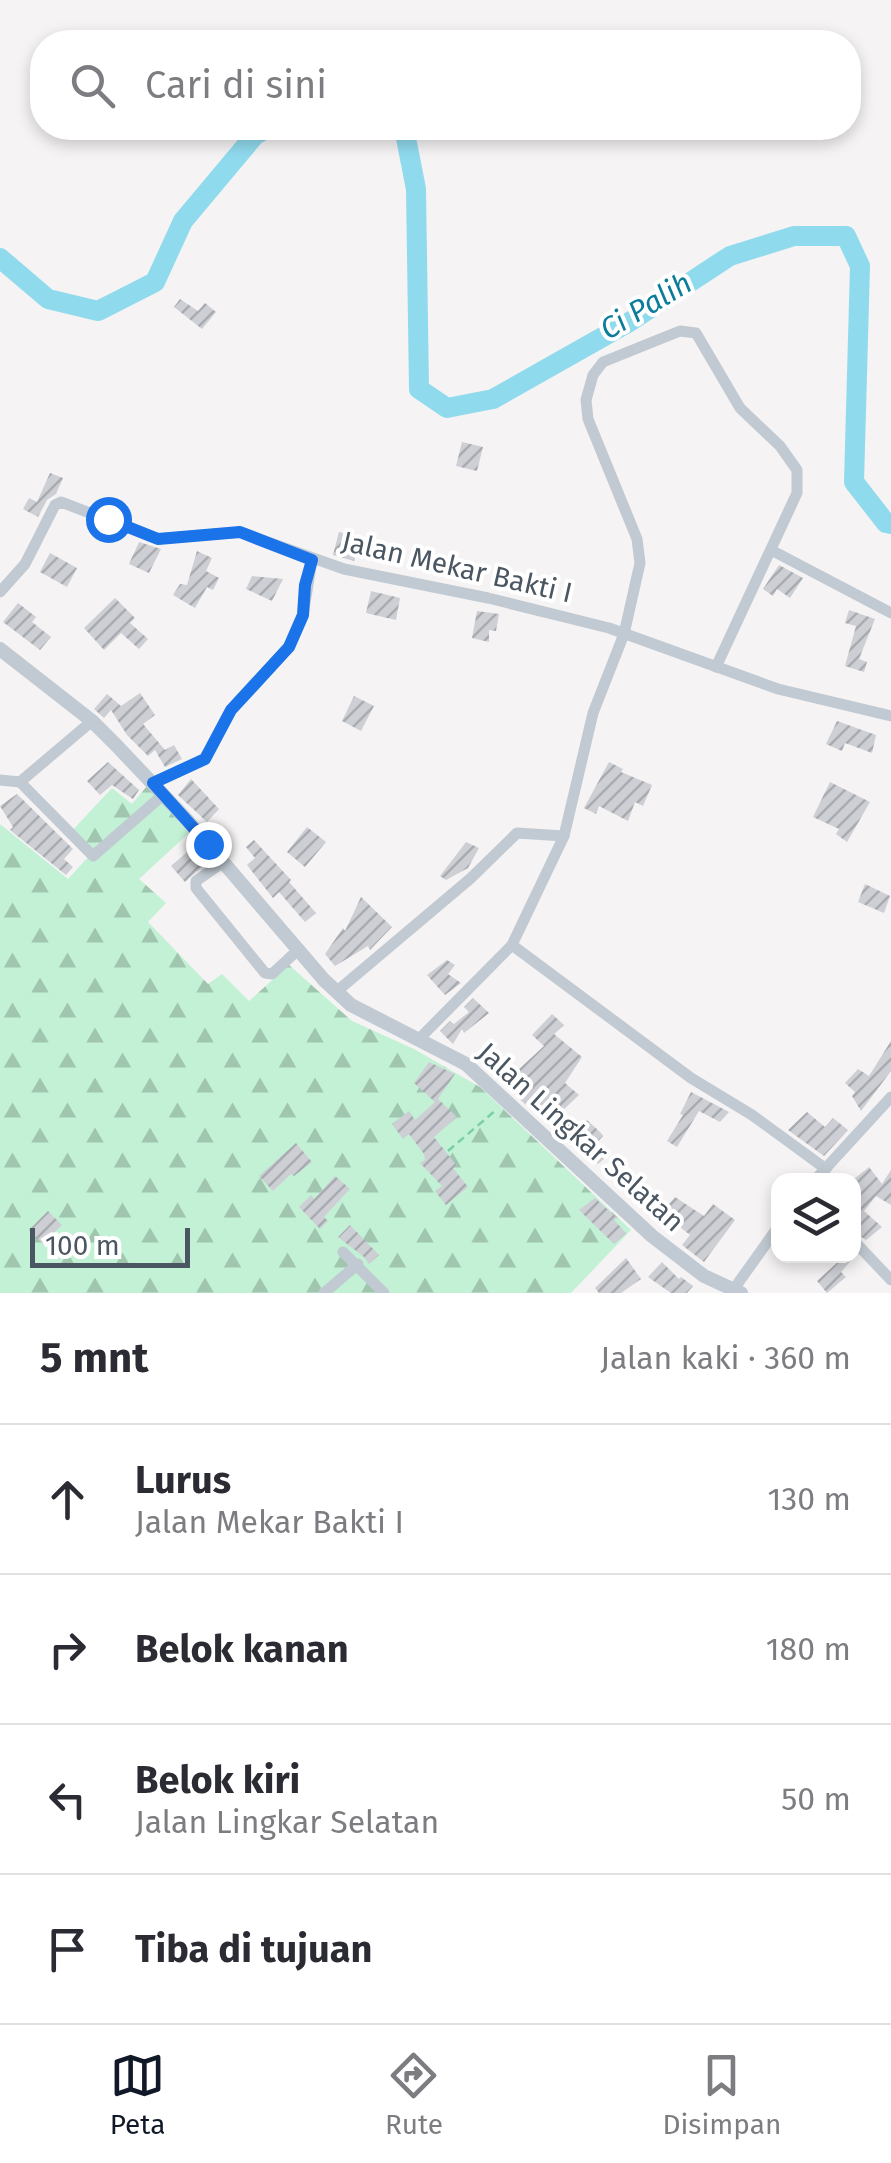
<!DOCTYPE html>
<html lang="id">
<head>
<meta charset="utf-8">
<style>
	body { margin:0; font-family:"Fira Sans",sans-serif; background:#f7f7f7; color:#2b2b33 }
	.controls { position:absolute; right:30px; bottom:30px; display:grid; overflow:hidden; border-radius:20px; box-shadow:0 5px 15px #0003 }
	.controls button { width:90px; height:90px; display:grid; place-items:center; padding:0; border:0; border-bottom:2px solid #e1e1e2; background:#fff; color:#2b2b33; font:50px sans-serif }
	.scale { position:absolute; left:30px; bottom:25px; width:160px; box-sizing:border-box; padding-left:10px; border:5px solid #4a5661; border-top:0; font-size:28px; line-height:35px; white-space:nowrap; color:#4a5661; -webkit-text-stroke:8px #fff; paint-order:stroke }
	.stop { position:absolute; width:30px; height:30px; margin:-22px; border:8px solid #1a73e8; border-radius:50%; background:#fff }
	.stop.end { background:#1a73e8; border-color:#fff; box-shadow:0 2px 10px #0008 }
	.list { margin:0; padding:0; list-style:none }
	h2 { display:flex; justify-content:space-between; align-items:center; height:130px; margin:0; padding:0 40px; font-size:42px }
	h2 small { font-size:32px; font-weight:400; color:#7c7c81 }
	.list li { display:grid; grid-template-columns:65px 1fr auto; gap:30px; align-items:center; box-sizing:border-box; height:150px; padding:0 40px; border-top:2px solid #e1e1e2 }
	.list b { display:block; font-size:38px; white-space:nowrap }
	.list p { margin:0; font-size:32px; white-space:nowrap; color:#7c7c81 }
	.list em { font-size:32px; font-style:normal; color:#7c7c81 }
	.icon { flex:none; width:55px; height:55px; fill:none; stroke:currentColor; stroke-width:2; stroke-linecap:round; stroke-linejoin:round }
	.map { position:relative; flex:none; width:891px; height:1293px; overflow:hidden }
	.search { position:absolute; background:#fff; box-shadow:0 5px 15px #0003; left:30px; right:30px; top:30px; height:110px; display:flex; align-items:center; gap:25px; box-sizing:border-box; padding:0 35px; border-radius:40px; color:#7c7c81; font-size:38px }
	.sheet { height:730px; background:#fff }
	nav { display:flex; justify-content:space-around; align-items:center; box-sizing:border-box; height:140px; border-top:2px solid #e1e1e2; background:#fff; font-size:28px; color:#7c7c81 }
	nav a { display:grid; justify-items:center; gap:5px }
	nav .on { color:#111827 }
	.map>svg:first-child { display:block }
	.forest { fill:url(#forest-firs) }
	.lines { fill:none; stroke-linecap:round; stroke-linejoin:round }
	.river { stroke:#90daee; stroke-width:20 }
	.building { fill:url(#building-hatch) }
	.path { stroke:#7ad0a6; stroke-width:2.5; stroke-dasharray:8 5; stroke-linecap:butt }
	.minor { stroke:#c1cad2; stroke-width:11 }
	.tertiary { stroke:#c1cad2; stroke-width:14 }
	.route { stroke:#1a73e8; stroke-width:12 }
	.labels { text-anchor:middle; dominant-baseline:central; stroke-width:8; stroke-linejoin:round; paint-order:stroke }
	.street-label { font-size:28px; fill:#4a5661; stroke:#fff }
	.water-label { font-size:30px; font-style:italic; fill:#0c7c9b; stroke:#fff }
</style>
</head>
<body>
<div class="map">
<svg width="891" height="1293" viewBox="0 0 891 1293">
	<defs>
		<pattern id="forest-firs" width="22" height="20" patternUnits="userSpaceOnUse" patternTransform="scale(2.5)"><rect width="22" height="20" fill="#c3f1d5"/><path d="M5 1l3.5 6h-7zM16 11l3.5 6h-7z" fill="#a0c6b0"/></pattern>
		<pattern id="building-hatch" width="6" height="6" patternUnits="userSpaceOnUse" patternTransform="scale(2.5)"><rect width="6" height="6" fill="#cdcfd5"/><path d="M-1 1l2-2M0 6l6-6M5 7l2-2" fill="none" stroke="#a8abb0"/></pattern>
	</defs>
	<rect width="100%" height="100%" fill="#f5f3f3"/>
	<path class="forest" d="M147,786L189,833L139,879L166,903L148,922L208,984L222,974L249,1001L289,965L352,1021L414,1049L480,1087L631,1230L571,1293H0V824L68,879L91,854L69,834L112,788L132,804Z"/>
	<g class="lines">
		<g class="river">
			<path d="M404,128L416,189L419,389L447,408L493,399L631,321L730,256L794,236H846L860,266L854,482L886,523L891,524"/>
			<path d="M0,258L48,299L98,311L155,282L183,221L255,135L268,128"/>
		</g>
	</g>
	<g class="building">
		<path d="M180,299L198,311L205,303L216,312L202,329L174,307Z"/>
		<path d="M462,442L483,447L477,471L456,466Z"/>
		<path d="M50,473L63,478L56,494L47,500L38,517L23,509L29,498L37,502Z"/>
		<path d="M339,532L360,537L354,561L333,555Z"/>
		<path d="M139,542L161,549L149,573L129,564Z"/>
		<path d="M197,551L212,558L206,571L219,578L213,590L207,587L195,608L173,595L180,584L187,585Z"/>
		<path d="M50,553L77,568L67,587L40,572Z"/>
		<path d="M779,565L803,578L790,598L777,589L773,596L763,589Z"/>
		<path d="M252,576L283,579L272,601L246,589Z"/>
		<path d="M371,591L400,598L396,620L366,613Z"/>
		<path d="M115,598L135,618L130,623L148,639L139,649L121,633L104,650L84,628Z"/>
		<path d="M18,603L36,617L32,622L51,637L40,650L3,622Z"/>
		<path d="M849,610L875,619L859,659L867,662L864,672L845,666L856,626L845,623Z"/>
		<path d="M477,611L499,614L496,631L489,630V642L472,638Z"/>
		<path d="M140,693L155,715L143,724L165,750L174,745L182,759L165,767L155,750L148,756L127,735L111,710L104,718L94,709L107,694L121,706Z"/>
		<path d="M354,696L374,706L361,731L342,721Z"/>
		<path d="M837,721L876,735L872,753L845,743L842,751L826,744Z"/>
		<path d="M108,762L139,790L133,799L112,785L100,795L87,781Z"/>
		<path d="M609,762L623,769L621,772L652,785L643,806L635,802L628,821L599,806L596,814L584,808Z"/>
		<path d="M191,779L219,809L207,822L178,795Z"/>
		<path d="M830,782L870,802L847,842L836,834L839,829L813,817Z"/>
		<path d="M17,794L73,849L64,859L73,867L66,875L10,830L13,827L0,806Z"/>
		<path d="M307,827L326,842L305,867L287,852Z"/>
		<path d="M254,840L291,880L289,882L316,913L305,922L279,892L273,898L247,865L255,858L246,847Z"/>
		<path d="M466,842L479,848L468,868L446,880L440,876Z"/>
		<path d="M193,847L207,862L185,882L171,866Z"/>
		<path d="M865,884L890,896L884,913L858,902Z"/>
		<path d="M361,897L392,927L370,950L368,946L335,966L325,954L343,928L345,931Z"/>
		<path d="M447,960L455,965L448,974L461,983L445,995L427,975Z"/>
		<path d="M473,998L489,1013L464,1033L462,1029L453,1044L440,1031L450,1021L454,1024L469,1012L464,1007Z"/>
		<path d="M552,1014L564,1025L554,1034L582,1057L565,1083L579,1095L561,1112L579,1127L587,1120L601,1133L603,1136L594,1146L605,1158L598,1164L564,1132L560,1136L503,1084L544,1046L532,1035Z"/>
		<path d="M891,1041V1071L861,1111L852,1096L855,1092L845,1083L858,1069L869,1076Z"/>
		<path d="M429,1062L455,1074L438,1099L457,1117L434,1137L457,1166L453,1168L468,1187L446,1205L435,1191L442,1186L420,1163L425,1160L424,1154L409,1134L403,1139L392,1124L409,1111L415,1120L435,1102L414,1083Z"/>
		<path d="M691,1092L729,1112L720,1122L699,1111L677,1147L667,1141L683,1115L680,1114Z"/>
		<path d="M807,1112L825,1127L833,1118L848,1130L824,1156L788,1130Z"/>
		<path d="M296,1143L312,1162L294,1176L291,1174L273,1191L259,1176Z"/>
		<path d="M869,1167L882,1184L891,1170V1205L876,1196L864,1211L882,1227L866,1240L854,1232V1179Z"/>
		<path d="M335,1176L350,1189L324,1217L328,1221L320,1229L299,1207L311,1195L314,1199Z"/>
		<path d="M675,1197L704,1216L713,1204L735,1220L704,1262L682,1245L690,1235L670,1219L657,1218Z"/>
		<path d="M595,1198L617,1218L614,1220L626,1233L614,1244L579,1210Z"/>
		<path d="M48,1211L62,1225L43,1244L29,1230Z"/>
		<path d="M350,1225L379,1255L369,1264L364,1257L338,1237Z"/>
		<path d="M854,1254L855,1256L841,1272L846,1277L827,1293L817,1281L839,1261L833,1256Z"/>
		<path d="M626,1258L641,1279L621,1293H599L595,1288Z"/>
		<path d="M662,1262L679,1279L681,1277L693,1286L687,1293H671L648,1277Z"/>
	</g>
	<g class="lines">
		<path class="path" d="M448,1151L496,1110"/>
		<g class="minor">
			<path d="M771,550L891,613"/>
			<path d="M0,592L25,564L55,505L61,502L158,539L240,532L344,569L488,598L609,628L778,689L891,716"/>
			<path d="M92,721L20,782L93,856L164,794"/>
			<path d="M0,780L20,782"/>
			<path d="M153,783L205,759L231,710L289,647L303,615L312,560"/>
			<path d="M222,863L196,881V888L265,973L272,974L299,949"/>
			<path d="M512,945L691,1078L752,1115L826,1169"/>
			<path d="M336,992L471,878L517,833L564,836"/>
			<path d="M419,1039L512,945L564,836L593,713L624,634L640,563L637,539L588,419L586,400L593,375L603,362L680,331L696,333L740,408L780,446L797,470V493L716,667"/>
			<path d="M815,1180L891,1097"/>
			<path d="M854,1241L891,1280"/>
			<path d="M343,1252L384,1293"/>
			<path d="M324,1293L358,1264"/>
			<path d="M731,1293L778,1227"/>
		</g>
		<path class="tertiary" d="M0,649L92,721L117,746L187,820L324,980L351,1005L466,1064L652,1236L704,1276L741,1293"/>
	</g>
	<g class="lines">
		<path class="route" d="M108,519L158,539L240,532L312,560L305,585L303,615L289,647L231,710L205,759L153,783L208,844"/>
	</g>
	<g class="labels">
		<g class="street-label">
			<text transform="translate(457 567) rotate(13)">Jalan Mekar Bakti I</text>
			<text transform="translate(581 1137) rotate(42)">Jalan Lingkar Selatan</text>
		</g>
		<g class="water-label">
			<text transform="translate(646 306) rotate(-31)">Ci Palih</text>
		</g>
	</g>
</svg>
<div class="controls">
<button><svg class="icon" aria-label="layers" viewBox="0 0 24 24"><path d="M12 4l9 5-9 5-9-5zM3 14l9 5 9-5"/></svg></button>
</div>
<div class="scale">100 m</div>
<div class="stop" style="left:108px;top:519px"></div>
<div class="stop end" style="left:208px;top:844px"></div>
<div class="search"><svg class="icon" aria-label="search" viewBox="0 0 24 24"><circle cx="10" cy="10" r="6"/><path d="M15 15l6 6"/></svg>Cari di sini</div>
</div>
<section class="sheet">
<h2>5 mnt<small>Jalan kaki · 360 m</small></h2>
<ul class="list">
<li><svg class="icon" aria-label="ahead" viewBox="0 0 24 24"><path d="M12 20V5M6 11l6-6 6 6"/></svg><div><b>Lurus</b><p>Jalan Mekar Bakti I</p></div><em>130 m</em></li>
<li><svg class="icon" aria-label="right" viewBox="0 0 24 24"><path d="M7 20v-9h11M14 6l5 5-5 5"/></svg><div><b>Belok kanan</b></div><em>180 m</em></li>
<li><svg class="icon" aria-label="left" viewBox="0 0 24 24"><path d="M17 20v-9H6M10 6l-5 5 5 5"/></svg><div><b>Belok kiri</b><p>Jalan Lingkar Selatan</p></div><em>50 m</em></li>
<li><svg class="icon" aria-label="arrive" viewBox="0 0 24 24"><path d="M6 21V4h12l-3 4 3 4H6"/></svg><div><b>Tiba di tujuan</b></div></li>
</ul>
</section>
<nav>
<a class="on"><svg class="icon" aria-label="map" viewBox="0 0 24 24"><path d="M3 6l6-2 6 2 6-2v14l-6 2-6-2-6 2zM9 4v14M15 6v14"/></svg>Peta</a>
<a><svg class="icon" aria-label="directions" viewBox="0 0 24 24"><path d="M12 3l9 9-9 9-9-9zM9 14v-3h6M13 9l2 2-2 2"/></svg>Rute</a>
<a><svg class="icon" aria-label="saved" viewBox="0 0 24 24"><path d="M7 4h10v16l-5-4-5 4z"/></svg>Disimpan</a>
</nav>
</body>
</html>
